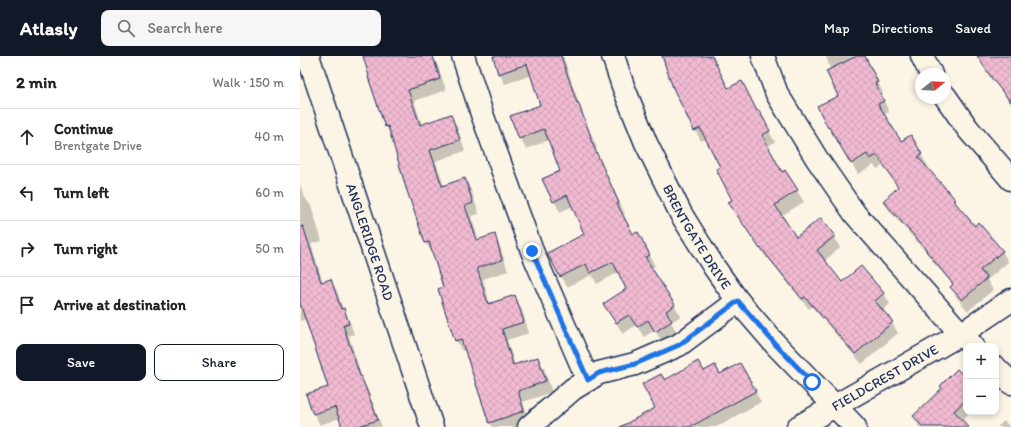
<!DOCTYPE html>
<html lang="en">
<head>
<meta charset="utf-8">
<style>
	body { margin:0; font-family:Itim,sans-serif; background:#f6f6f6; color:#222 }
	.controls { position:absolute; right:12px; bottom:12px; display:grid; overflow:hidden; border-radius:8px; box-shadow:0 2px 6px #0003 }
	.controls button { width:36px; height:36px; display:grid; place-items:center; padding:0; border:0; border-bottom:1px solid #e0e0e0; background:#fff; color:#222; font:20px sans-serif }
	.compass { position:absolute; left:615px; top:12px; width:36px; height:36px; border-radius:50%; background:#fff; box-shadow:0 2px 6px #0003; rotate:72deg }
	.stop { position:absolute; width:12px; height:12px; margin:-9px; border:3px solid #1a73e8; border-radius:50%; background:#fff }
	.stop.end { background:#1a73e8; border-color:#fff; box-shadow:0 1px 4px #0008 }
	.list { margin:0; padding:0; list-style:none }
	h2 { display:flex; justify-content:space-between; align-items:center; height:52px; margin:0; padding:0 16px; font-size:17px }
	h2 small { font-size:13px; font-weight:400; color:#767676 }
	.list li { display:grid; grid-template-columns:26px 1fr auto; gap:12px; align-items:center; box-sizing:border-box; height:56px; padding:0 16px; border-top:1px solid #e0e0e0 }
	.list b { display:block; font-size:15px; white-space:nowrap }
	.list p { margin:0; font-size:13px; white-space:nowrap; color:#767676 }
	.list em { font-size:13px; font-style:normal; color:#767676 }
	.actions { display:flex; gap:8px; padding:12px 16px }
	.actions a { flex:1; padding:9px 0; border:1px solid #111827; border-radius:8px; text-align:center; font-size:14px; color:#111827 }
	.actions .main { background:#111827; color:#fff }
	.icon { flex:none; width:22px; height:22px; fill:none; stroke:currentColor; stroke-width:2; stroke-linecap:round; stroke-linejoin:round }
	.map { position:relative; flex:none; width:711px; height:371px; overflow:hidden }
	header { display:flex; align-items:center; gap:24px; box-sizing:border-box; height:56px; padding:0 20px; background:#111827; color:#fff }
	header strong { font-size:19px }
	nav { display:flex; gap:22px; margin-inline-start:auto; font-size:14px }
	.search { width:280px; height:36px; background:#f6f6f6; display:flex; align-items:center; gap:10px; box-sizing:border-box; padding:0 14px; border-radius:8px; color:#767676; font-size:15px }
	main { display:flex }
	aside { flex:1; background:#fff }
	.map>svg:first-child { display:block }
	.shadow { fill:#0003 }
	.building { fill:url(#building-cross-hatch); stroke:#1b2f5e }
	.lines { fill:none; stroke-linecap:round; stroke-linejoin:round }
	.minor-casing { stroke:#1b2f5e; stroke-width:25 }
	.minor { stroke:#fcf5e5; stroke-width:22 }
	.route { stroke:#1a73e8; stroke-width:5 }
	.labels { text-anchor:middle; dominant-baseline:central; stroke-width:3.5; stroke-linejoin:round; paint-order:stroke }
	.street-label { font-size:14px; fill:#1b2f5e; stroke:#fcf5e5 }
</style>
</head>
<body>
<header>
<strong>Atlasly</strong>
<div class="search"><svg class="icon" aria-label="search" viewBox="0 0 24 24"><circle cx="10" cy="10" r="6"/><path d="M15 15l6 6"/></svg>Search here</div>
<nav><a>Map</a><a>Directions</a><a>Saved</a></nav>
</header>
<main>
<aside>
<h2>2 min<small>Walk · 150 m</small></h2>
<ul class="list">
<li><svg class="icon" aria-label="ahead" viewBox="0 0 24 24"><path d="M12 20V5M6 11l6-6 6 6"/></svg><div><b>Continue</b><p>Brentgate Drive</p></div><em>40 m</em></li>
<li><svg class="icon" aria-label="left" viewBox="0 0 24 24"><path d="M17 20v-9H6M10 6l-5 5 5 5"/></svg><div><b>Turn left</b></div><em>60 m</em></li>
<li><svg class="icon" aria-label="right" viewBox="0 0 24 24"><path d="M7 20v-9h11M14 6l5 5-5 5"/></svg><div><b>Turn right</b></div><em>50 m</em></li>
<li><svg class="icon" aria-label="arrive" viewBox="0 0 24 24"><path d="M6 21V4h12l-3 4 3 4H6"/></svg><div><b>Arrive at destination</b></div></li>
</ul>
<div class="actions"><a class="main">Save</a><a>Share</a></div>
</aside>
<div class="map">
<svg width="711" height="371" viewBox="0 0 711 371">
	<defs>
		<pattern id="building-cross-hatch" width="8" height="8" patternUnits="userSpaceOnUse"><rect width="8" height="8" fill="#f1bad1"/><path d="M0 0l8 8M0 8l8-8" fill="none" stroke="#cea0b6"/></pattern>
	</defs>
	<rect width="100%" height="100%" fill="#fcf5e5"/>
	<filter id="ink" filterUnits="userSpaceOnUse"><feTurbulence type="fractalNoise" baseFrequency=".025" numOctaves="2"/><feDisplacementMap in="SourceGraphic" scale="8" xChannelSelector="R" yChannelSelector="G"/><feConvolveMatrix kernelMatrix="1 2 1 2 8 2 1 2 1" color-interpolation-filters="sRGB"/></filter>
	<g filter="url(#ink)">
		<g class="shadow">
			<path d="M64,0H132L138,10L146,34L114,45L122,69L151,60L157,70L165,95L136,105L144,130L165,123L171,134L179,158L171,160L179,185L194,180L200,190L208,215L183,223L190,248L215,241L221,251L229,277L207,284L215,309L238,302L244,312L252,336L223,346L230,366L214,371H192L190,366L166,294L162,295L156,284L144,232L133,197H132L126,187L93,82L86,70Z"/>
			<path d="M194,0H263L281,54L297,92L295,93L325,158L322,159L333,180L338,177L355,210L351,212L381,260L371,266L377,277L362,286L355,274L344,281L336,269L323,278L311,259L328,234L319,216L297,228L292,219L267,231L249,197L286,178L273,150L260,156L254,145L261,115L249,84L226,93L220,82L241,49L232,19L205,28L199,17Z"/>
			<path d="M363,0H404L414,6L428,33L442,26L458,56L475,86L468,90L482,117L484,115L504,146L481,160L496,183L521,164L534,181L540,192L524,205L541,228L561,211L584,238L590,248L582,255L592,267L598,277L562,308L512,251L509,253L468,202L467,203L436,157L433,144L422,111L406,83L401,85L395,74Z"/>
			<path d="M526,0H565L583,37L581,38L589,56L583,59L601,87L610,81L628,110L625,111L654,143L660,153L674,171L702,195L708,206L687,224L693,234L668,255L657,242L651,231L653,229L633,206L629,199L590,156L584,145L599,131L584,109L577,113L574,109L558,118L536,82H535L529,72L518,51L539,40Z"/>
			<path d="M678,0H711V48L701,35Z"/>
			<path d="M0,128L4,140L11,150L22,185L11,188L23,226L31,224L37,235L43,253L49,264L54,278L49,280L63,325L67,332L82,371H43L40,362L20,369L14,358L7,338L29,331L6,263L0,265Z"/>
			<path d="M440,308L461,346L416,371H321L356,352L364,325L404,316L420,319Z"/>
			<path d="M666,324V356H670L661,365L667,371H619L614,360Z"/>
			<path d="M704,365L710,371H697Z"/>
		</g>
		<g class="building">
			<path d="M63,0H133L140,23L108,34L120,69L151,58L160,84L130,94L142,130L165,122L173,147L165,150L177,184L195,178L202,204L177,212L188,248L215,239L224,266L202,273L213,309L238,301L246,325L218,335L224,355L189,367L161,283L155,285L144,252L138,233L143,231L129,186L125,187L106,132L88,70L85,71L68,21L69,20Z"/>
			<path d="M193,0H261L277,47L278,46L291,81L290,82L319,147L317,148L333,178L338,176L350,199L345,201L375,249L366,255L372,265L355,276L348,264L337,271L329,259L316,267L303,248L326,233L313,206L290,217L286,208L260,221L247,197L284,178L267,139L253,146L242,123L260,115L244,73L219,83L210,60L240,49L227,8L198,18Z"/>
			<path d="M362,0H412L428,32L442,25L457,55L459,54L470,75L462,79L482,116L485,114L498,134L475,149L496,181L521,162L535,180L517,194L542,226L561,210L584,237L575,245L593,266L555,298L505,241L502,243L461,192L460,193L428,146L432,144L416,113L420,111L400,72L394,75L373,32Z"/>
			<path d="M557,0H565L578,26L575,27L584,45L578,48L601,85L611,79L622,98L618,101L655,143L653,144L675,170L678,166L703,195L680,214L687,222L662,244L650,231L653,228L626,195L627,194L583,145L598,131L577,99L570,103L567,98L551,108L529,71L528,72L517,50L538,40L526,15Z"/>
			<path d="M677,0H711V46L693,24Z"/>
			<path d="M3,170L21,226L31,223L41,253L44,252L49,268L43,269L60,320H61L78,364L55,371H42L35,351L13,358L6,338L28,331L0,247V171Z"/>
			<path d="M398,305L404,315L415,309L420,318L440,307L456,335L390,371H320L355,352L342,328L361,318L365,324Z"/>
			<path d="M657,313L666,322V344L654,355L669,371H623L613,360L642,332L640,330Z"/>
		</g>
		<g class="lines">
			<defs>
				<g id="minor">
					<path id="s1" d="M8,0L132,371"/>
					<path d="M163,0L182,58L232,195L288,324"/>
					<path id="s2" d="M313,0L323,30L346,87L381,158L414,211L438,245L476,289L555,371"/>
					<path d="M463,0L477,38L517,103L555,158L661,278L673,290"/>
					<path d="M622,0L631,18"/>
					<path d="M645,40L668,73L711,123"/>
					<path d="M696,312L711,327"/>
					<path d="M229,371L273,333L299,317L335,308L379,289L438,245"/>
					<path id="s3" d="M498,371L661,278L711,244"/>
				</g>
			</defs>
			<use href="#minor" class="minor-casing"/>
			<use href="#minor" class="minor"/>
		</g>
	</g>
	<g class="lines" filter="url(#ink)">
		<path class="route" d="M232,195L288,324L299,317L335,308L379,289L438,245L476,289L512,326"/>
	</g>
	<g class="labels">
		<g class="street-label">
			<text stroke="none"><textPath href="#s2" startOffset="200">BRENTGATE DRIVE</textPath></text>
			<text stroke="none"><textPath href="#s1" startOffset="196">ANGLERIDGE ROAD</textPath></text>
			<text stroke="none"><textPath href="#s3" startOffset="100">FIELDCREST DRIVE</textPath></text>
		</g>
	</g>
</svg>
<div class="controls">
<button>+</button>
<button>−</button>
</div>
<svg class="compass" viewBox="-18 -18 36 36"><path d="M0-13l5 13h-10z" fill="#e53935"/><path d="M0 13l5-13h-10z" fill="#767676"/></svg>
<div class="stop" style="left:512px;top:326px"></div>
<div class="stop end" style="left:232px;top:195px"></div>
</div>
</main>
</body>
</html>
